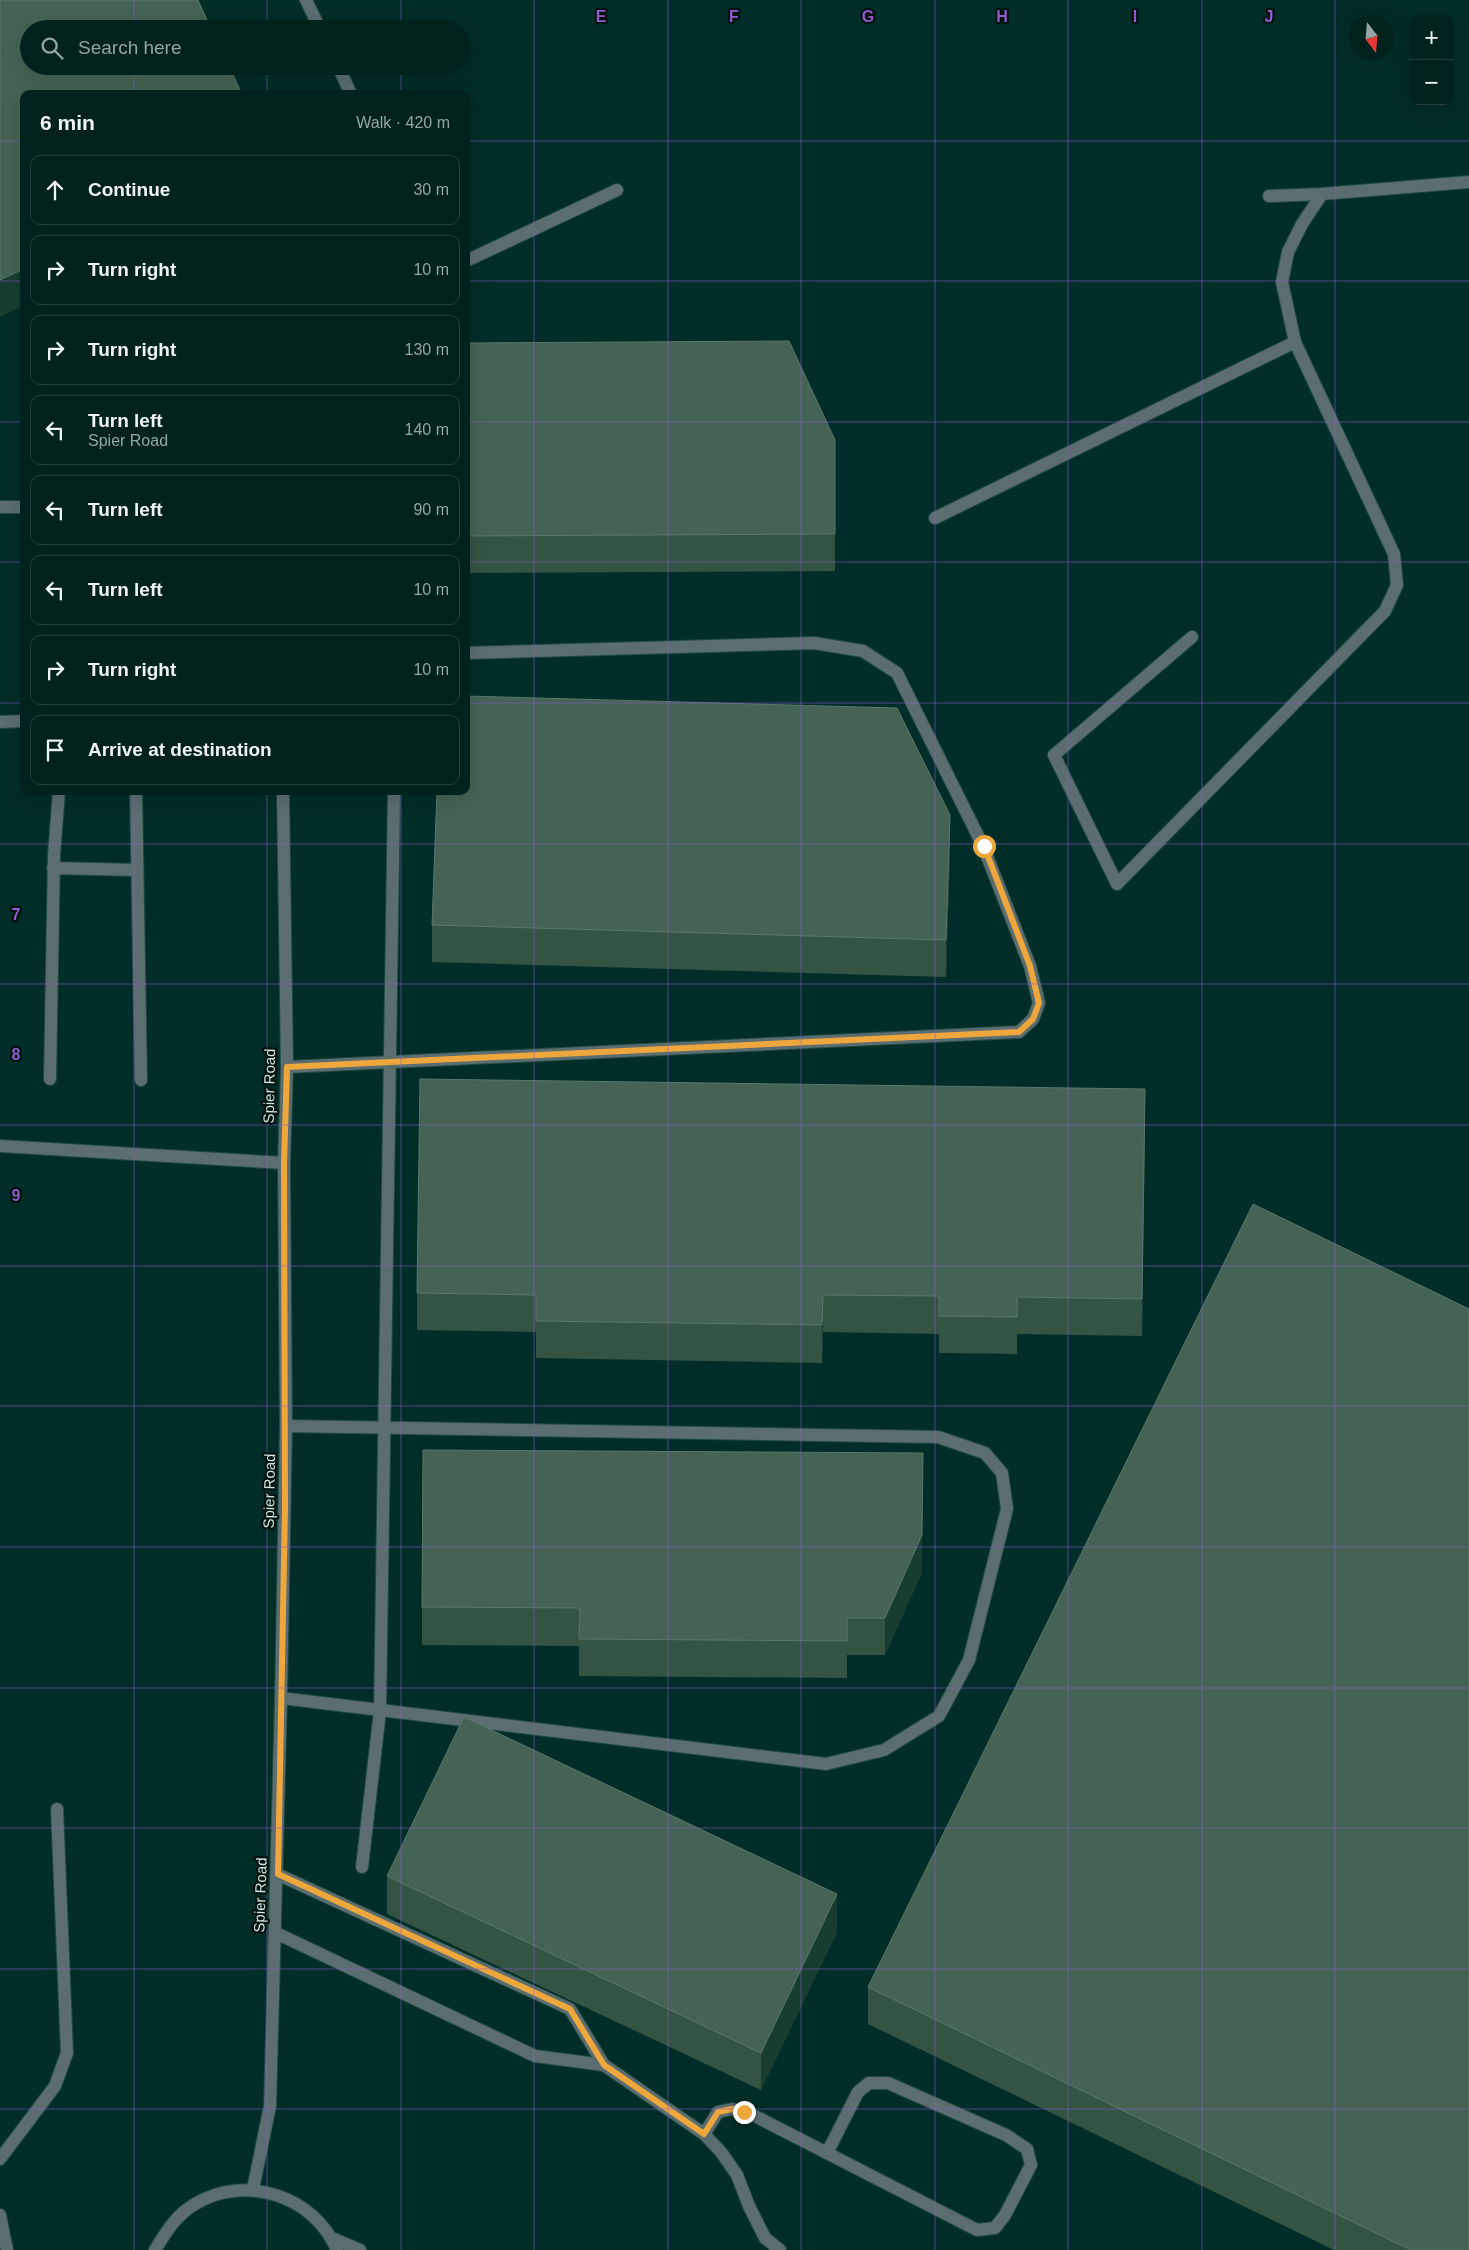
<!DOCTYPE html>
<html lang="en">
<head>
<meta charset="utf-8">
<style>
	body { margin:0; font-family:Arial,sans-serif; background:#0a2a26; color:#f1f3f6 }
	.controls { position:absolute; right:15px; top:15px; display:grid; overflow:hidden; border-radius:10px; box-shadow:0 5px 20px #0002 }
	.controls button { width:45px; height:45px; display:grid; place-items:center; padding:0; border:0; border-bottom:1px solid #223f3b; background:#00221d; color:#f1f3f6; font:25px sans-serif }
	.compass { position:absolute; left:1349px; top:15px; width:45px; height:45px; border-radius:50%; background:#00221d; box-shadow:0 5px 20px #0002; rotate:164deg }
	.stop { position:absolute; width:15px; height:15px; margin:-11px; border:4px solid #eea73d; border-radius:50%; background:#fff }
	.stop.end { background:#eea73d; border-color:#fff; box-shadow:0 1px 5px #0008 }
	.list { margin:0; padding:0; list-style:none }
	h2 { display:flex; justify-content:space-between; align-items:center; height:65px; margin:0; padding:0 20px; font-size:21px }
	h2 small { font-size:16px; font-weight:400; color:#95a4a4 }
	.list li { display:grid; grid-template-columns:32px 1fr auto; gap:15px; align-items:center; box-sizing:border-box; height:70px; margin:0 10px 10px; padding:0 10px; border:1px solid #223f3b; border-radius:10px }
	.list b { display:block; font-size:19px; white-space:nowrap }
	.list p { margin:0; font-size:16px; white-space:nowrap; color:#95a4a4 }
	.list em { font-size:16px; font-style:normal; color:#95a4a4 }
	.icon { flex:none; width:28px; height:28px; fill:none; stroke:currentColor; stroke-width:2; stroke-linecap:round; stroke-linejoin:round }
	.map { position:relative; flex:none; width:1469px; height:2250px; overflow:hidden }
	.search { position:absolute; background:#00221d; box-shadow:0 5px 20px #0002; left:20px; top:20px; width:450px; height:55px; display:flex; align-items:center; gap:12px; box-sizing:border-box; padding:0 18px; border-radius:28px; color:#95a4a4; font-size:19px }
	.panel { position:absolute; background:#00221d; box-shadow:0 5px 20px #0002; left:20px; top:90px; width:450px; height:705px; border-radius:10px }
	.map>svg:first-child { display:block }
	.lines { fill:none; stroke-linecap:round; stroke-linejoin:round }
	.minor-casing { stroke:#214b45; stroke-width:14 }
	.minor { stroke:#5b6d6f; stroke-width:12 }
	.wall { fill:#335343 }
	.shaded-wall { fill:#173d31 }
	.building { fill:#446354; stroke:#5a786a }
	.route { stroke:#eea73d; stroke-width:6 }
	.grid { fill:none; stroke:#905bc8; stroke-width:1; stroke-opacity:0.55 }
	.labels { text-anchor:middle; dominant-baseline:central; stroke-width:4.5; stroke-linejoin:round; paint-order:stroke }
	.street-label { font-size:15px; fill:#d0e7e2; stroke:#02120f }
	.grid-label { font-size:16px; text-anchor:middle; font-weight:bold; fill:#905bc8; stroke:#02120f; stroke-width:4.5; stroke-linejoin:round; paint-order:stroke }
</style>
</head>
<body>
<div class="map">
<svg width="1469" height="2250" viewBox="0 0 1469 2250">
	<rect width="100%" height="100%" fill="#002d27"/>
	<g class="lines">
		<defs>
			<g id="minor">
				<path d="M306,0L320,29"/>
				<path d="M338,66L351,94"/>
				<path d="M1269,196L1322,194L1469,182"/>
				<path d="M466,261L617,190"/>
				<path d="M0,507H24"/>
				<path d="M935,518L1295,342"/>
				<path d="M1192,637L1054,755L1117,884L1385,611L1397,585L1394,554L1295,342L1282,282L1288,252L1302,224L1322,194"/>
				<path d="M0,722L24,721"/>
				<path d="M136,791L141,1080"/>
				<path d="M53,868L136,870"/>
				<path d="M287,1067L1019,1032L1033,1019L1039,1003L1030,966L983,846L897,673L863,651L814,643L466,653"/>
				<path d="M50,1079L54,855L59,791"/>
				<path d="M0,1146L284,1163"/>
				<path d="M281,1698L826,1764L884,1750L939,1716L969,1660L1007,1509L1002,1473L985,1453L938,1437L286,1426"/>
				<path d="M362,1867L380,1711L394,791"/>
				<path d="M277,1874L570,2009L604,2065L704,2134L721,2152L737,2175L749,2206L765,2238L780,2250"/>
				<path d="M276,1933L535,2056L604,2065"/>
				<path d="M704,2134L718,2112L732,2109L751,2114L977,2230L995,2228L1005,2215L1031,2165L1027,2149L1006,2135L888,2083H869L858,2092L827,2153"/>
				<path d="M0,2159L55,2086L67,2053L57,1809"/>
				<path d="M253,2189L270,2106L281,1698L286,1426L284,1163L287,1067L283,791"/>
				<path d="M0,2215L7,2250"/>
				<path d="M332,2238L360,2250"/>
				<path d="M155,2250C166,2232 176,2215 195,2204C245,2174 314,2195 337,2250"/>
			</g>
		</defs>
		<use href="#minor" class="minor-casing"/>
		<use href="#minor" class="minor"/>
	</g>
	<g class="wall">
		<path d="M466,343L835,440V571L466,573Z"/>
		<path d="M950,852L946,977L432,962V925Z"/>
		<path d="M1145,1126L1142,1336L1017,1334V1354L939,1353V1334L823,1332L822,1363L536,1358V1332L417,1330V1293Z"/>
		<path d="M922,1572L885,1655H847V1678L579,1676V1646L422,1645V1607Z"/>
		<path d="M387,1876L837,1932L761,2090L387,1914Z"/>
		<path d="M868,1987L1469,2250H1334L868,2024Z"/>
	</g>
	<g class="shaded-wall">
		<path d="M24,269V306L0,317V280Z"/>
		<path d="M950,815V852L946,977V940Z"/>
		<path d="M1145,1089V1126L1142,1336V1299Z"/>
		<path d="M823,1295V1332L822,1363V1325Z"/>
		<path d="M923,1453L922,1572L885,1655V1618Z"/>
		<path d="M837,1894V1932L761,2090V2053Z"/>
	</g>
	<g class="building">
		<path d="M0,0H198L211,29H29V66H229L242,94H24V269L0,280Z"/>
		<path d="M789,341L835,440V534L466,536V343Z"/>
		<path d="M466,696L897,708L950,815L946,940L432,925L437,791H466Z"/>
		<path d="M420,1079L1145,1089L1142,1299L1017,1297V1317L939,1316V1296L823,1295L822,1325L536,1321V1295L417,1293Z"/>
		<path d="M1253,1204L1469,1309V2250H1411L868,1987Z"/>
		<path d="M423,1450L923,1453L922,1535L885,1618H847V1641L579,1639L580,1608L422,1607Z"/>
		<path d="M464,1717L837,1894L761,2053L387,1876Z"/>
	</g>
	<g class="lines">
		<path class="route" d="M744,2112L732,2109L718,2112L704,2134L604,2065L570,2009L278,1874L285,1507L284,1163L287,1067L1019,1032L1033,1019L1039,1003L1030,966L984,846"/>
	</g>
	<path class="grid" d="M134,0V29M267,0V29M401,0V29M534,0V2250M668,0V2250M801,0V2250M935,0V2250M1068,0V2250M1202,0V2250M1335,0V2250M134,66V94M267,66V94M401,66V94M0,141H24M466,141H1469M0,281H24M466,281H1469M0,422H24M466,422H1469M0,562H24M466,562H1469M0,703H24M466,703H1469M134,791V2250M267,791V2250M401,791V2250M0,844H1469M0,984H1469M0,1125H1469M0,1266H1469M0,1406H1469M0,1547H1469M0,1688H1469M0,1828H1469M0,1969H1469M0,2109H1469"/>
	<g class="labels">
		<g class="street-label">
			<text transform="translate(269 1086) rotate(-89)">Spier Road</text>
			<text transform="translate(269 1491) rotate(-89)">Spier Road</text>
			<text transform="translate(260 1895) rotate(-88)">Spier Road</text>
		</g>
	</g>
	<g class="grid-label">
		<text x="601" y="22">E</text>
		<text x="734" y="22">F</text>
		<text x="868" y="22">G</text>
		<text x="1002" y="22">H</text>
		<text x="1135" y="22">I</text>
		<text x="1269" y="22">J</text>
		<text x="16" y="920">7</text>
		<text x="16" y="1060">8</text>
		<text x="16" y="1201">9</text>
	</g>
</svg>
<div class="controls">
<button>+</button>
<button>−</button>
</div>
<svg class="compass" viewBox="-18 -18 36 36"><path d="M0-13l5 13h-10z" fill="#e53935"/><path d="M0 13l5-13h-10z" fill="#95a4a4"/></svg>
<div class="stop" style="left:984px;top:846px"></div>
<div class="stop end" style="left:744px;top:2112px"></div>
<div class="search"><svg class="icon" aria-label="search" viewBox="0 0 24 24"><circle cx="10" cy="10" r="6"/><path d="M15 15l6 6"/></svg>Search here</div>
<section class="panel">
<h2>6 min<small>Walk · 420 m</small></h2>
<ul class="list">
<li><svg class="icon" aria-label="ahead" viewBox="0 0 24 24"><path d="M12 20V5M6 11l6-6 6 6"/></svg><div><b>Continue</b></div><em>30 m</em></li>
<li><svg class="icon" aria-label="right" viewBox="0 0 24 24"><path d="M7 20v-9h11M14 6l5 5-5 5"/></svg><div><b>Turn right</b></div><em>10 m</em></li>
<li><svg class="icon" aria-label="right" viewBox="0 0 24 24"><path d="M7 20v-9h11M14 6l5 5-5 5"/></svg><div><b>Turn right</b></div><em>130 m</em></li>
<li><svg class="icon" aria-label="left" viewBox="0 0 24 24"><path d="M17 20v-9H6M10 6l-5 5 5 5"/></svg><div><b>Turn left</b><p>Spier Road</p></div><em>140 m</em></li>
<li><svg class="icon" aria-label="left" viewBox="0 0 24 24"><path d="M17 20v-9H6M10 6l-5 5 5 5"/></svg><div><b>Turn left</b></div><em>90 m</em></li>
<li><svg class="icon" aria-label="left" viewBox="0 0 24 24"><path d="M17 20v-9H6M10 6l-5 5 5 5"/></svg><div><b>Turn left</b></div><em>10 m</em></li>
<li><svg class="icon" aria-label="right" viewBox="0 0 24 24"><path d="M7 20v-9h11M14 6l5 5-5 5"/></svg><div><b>Turn right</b></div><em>10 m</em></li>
<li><svg class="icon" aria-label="arrive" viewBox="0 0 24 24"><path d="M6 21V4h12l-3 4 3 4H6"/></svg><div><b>Arrive at destination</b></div></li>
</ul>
</section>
</div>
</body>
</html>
